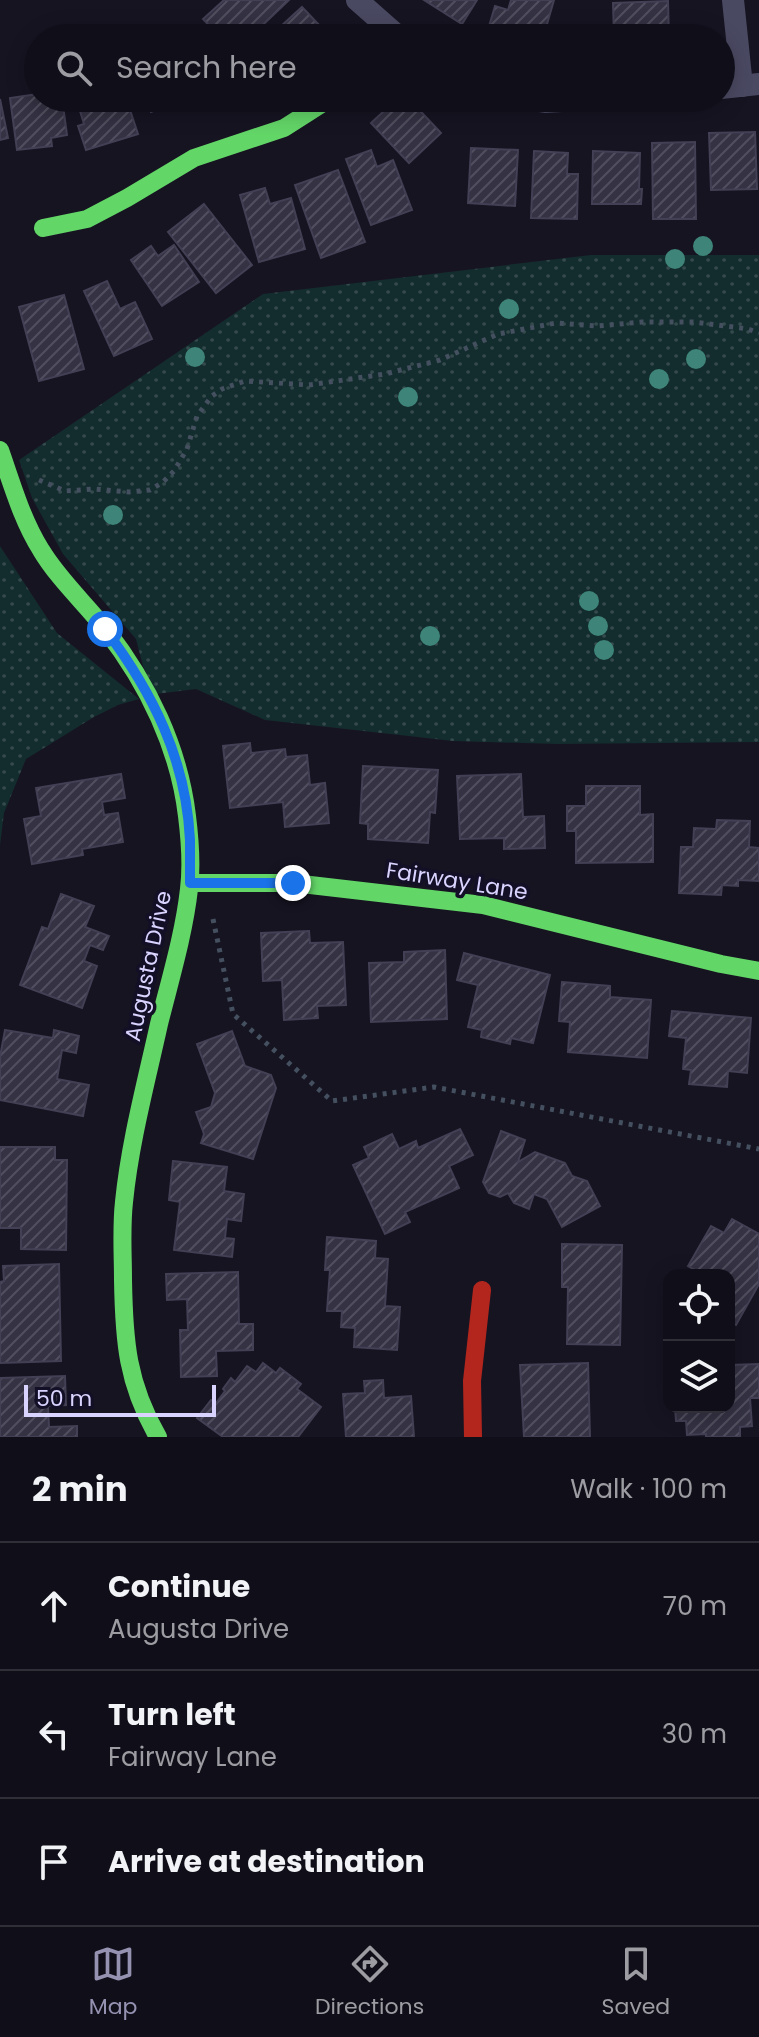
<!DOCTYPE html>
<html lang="en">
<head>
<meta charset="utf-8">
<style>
	body { margin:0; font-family:Poppins,sans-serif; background:#191822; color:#f1f3f6 }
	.controls { position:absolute; right:24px; bottom:24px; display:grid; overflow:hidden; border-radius:16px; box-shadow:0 4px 20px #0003 }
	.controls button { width:72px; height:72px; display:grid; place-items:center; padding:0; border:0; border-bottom:2px solid #302f38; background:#100f19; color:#f1f3f6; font:40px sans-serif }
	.scale { position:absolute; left:24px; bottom:20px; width:192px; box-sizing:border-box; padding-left:8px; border:4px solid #d9d4ff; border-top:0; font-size:22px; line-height:28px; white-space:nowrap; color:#d9d4ff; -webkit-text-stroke:6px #130f26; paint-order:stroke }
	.stop { position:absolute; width:24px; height:24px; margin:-18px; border:6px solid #1a73e8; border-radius:50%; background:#fff }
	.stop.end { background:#1a73e8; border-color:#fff; box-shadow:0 2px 8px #0008 }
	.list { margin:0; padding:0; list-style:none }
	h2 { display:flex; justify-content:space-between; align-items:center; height:104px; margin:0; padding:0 32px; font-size:34px }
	h2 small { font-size:26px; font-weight:400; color:#9c9ca2 }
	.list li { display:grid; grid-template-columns:52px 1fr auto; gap:24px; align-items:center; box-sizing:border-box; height:128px; padding:0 32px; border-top:2px solid #302f38 }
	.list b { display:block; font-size:30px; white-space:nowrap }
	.list p { margin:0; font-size:26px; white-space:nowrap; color:#9c9ca2 }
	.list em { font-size:26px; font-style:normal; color:#9c9ca2 }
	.icon { flex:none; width:44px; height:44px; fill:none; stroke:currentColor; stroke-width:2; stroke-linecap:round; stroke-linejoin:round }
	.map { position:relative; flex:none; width:759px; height:1437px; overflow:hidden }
	.search { position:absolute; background:#100f19; box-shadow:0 4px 20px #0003; left:24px; right:24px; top:24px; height:88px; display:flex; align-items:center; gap:20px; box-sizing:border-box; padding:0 28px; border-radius:44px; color:#9c9ca2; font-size:30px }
	.sheet { height:488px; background:#100f19 }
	nav { display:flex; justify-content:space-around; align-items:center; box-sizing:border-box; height:112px; border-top:2px solid #302f38; background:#100f19; font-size:22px; color:#9c9ca2 }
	nav a { display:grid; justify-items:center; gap:4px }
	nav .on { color:#9591b1 }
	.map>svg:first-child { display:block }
	.grass { fill:url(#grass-dots) }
	.building { fill:url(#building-hatch); stroke:#433f54; stroke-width:2 }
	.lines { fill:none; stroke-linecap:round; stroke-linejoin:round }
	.path { stroke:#44505f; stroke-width:5; stroke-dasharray:4 6; stroke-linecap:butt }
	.street { stroke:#4a4962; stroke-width:22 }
	.fast { stroke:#63d668; stroke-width:18 }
	.jam { stroke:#b3261e; stroke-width:18 }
	.tree { fill:#3e8478 }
	.route { stroke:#1a73e8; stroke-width:10 }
	.labels { text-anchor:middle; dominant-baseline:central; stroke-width:7; stroke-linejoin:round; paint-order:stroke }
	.street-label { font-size:22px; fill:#d9d4ff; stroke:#130f26 }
</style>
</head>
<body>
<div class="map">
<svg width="759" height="1437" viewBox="0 0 759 1437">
	<defs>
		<pattern id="grass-dots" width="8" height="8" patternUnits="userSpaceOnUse" patternTransform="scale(2)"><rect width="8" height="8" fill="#132c2d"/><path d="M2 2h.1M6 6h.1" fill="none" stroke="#354a4c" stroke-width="1.8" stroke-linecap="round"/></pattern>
		<pattern id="building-hatch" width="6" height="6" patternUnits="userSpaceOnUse" patternTransform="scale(2)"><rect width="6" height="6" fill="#343243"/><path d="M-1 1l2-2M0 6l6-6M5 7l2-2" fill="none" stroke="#514f5f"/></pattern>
	</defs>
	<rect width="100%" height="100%" fill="#161421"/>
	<g class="grass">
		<path d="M591,255H759V742L557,744L453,741L265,720L196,689L156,694L143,666L136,639L63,554L32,498L19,460L263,294Z"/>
		<path d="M0,546L57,633L139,699L118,705L94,717L26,759L4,813L0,845Z"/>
	</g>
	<g class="building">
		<path d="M224,0H289L249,38H221L203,19Z"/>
		<path d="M424,0H477L462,24Z"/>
		<path d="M511,0H554L543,38H503L487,33L495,6L508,10Z"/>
		<path d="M668,1L669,38H614L613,3Z"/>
		<path d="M302,7L321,27L309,38H268Z"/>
		<path d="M38,94V98H62L67,135L51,138L52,146L17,150L10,98Z"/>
		<path d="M76,98H126L138,134L86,150L78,126L84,124Z"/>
		<path d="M146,98H187L151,112Z"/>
		<path d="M398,98H408L441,133L409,163L371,123Z"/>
		<path d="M0,99L8,138L0,140Z"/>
		<path d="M755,132L757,189L711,190L709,133Z"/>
		<path d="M695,142L696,219H653L652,143Z"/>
		<path d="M471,148L518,150L515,206L468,203Z"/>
		<path d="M371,150L377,167L393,160L412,210L371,225L346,159Z"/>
		<path d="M534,151L568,153L567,174H578L577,219L531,218Z"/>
		<path d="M593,151L640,153L639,189H642L641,204H592Z"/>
		<path d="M338,170L365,242L321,258L295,185Z"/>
		<path d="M265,188L270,204L291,198L305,249L259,262L240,195Z"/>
		<path d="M204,204L252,265L216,293L168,232Z"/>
		<path d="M174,245L199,282L162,306L131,260L151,246L158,256Z"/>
		<path d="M107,281L120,309L135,302L152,339L114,356L84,291Z"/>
		<path d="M64,295L84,369L39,381L19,307Z"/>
		<path d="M250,743L251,753L285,749L286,757L307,755L310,785L325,783L329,823L285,827L283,802L230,808L223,746Z"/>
		<path d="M363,766L438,770L435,813L430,812L428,843L368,839V824L360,823Z"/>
		<path d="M121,774L125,798L102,802L104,815L118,813L123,842L82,849L83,855L32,864L24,819L41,816L36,788Z"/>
		<path d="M521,774L523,817L544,816L545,848L504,849V838L460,839L457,776Z"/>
		<path d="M586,786H640V815L653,814V862L576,863V831H567V806H586Z"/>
		<path d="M717,820L750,821L749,847L759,848V881L738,880V886L722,885L721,895L679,893L681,847H693L694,828L716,829Z"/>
		<path d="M61,894L94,906L85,927L109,936L103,950L90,945L84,961L97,966L82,1008L20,985L42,927L48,929Z"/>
		<path d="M309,931L310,943L343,942L346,1005L317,1006L318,1018L284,1020L282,980L263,981L261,933Z"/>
		<path d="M445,950L447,1019L371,1022L369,963L404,962V952Z"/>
		<path d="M464,953L550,975L533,1043L511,1038L510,1044L481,1037L482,1030L468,1027L478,985L457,980Z"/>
		<path d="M562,982L610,986V997L651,1000L647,1058L568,1052L570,1022L559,1021Z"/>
		<path d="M672,1011L751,1018L747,1073L728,1071L727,1087L689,1084L691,1070L683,1069L686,1038L669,1036Z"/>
		<path d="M5,1030L53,1038L54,1030L79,1036L76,1053L62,1050L57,1079L89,1085L83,1116L0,1100V1057Z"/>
		<path d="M232,1031L245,1066L271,1075L276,1088L253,1159L201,1143L204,1134L196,1112L211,1107L215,1093L197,1044Z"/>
		<path d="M460,1129L473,1155L449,1166L459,1188L405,1212L410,1222L385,1234L353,1165L369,1158L364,1147L392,1134L399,1149L416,1141L418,1148Z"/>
		<path d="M501,1131L525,1140L518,1162L535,1152L565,1163L572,1176L587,1181L600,1206L562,1227L547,1199L534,1194L529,1209L514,1203L508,1193L500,1197L489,1193L483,1182Z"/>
		<path d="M0,1147H55V1160H67L66,1250L21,1249V1228H0Z"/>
		<path d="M173,1161L227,1167L224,1191L244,1194L241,1221L227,1219L225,1238L234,1239L232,1257L174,1250L180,1202L169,1200Z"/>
		<path d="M732,1219L759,1234V1284L736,1325L729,1321V1275H704L688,1266L711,1226L724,1233Z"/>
		<path d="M327,1237L376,1241L375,1258L388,1259L385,1306L400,1307L397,1350L354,1347L355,1328L341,1327L342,1311H327L330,1270H325Z"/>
		<path d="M562,1244L622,1245L620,1345L567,1344L568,1287H562Z"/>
		<path d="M59,1264L61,1361L0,1363V1282L4,1281L3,1266Z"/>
		<path d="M238,1272L239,1324H253V1350L216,1351L217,1376L181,1377L180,1330H188L187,1299L167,1300L166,1274Z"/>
		<path d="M263,1363L276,1373L280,1368L301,1384L297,1389L321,1407L298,1437H223L197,1418L211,1400L216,1403L225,1391L223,1389L231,1378L235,1382L247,1366L256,1372Z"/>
		<path d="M588,1363L590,1437H524L520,1365Z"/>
		<path d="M759,1364V1398H750L752,1426L740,1427V1437H706V1434L687,1435L686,1421H676L675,1407H729V1365Z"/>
		<path d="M65,1376L66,1405L48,1406L49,1427L77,1426V1437H0V1378Z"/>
		<path d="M383,1380L384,1398L411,1396L414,1437H346L343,1394L365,1393L364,1381Z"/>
	</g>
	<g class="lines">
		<g class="path">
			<path d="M39,480L65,491L94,489L129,492L150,490L163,482L174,471L187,449L197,416L212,396L222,389L245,381L309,385L385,374L440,360L498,334L556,323L598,326L642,322H694L748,329L759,333"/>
			<path d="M213,919L233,1014L332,1101L434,1087L759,1149"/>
		</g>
		<g class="street">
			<path d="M357,0L400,38"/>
			<path d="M733,0L742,86"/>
			<path d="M721,88L759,84"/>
			<path d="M520,98L545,102L611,98"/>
		</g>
		<g class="fast">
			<path d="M43,228L87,219L127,198L194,158L284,128L320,105L327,98"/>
			<path d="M0,450C12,484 22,520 41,550C59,580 85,603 106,630C148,684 179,748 187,816C190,840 192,865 189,889C184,934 170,980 159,1024C146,1083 130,1142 124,1202C121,1228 123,1254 123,1280C124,1341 127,1383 158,1437"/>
			<path d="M190,883H293L483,905L721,964L759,971"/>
		</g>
		<path class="jam" d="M473,1437L472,1381L482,1290"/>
	</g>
	<g class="tree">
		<circle cx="703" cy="246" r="10"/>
		<circle cx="675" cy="259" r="10"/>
		<circle cx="509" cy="309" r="10"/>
		<circle cx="195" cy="357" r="10"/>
		<circle cx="696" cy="359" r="10"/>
		<circle cx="659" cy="379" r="10"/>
		<circle cx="408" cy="397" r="10"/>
		<circle cx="113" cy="515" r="10"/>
		<circle cx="589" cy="601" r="10"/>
		<circle cx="598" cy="626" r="10"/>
		<circle cx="430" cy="636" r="10"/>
		<circle cx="604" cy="650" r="10"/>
	</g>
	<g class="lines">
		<path class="route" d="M105,629C153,693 186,759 190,840C190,854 190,869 190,883H293"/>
	</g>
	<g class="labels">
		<g class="street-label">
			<text transform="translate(457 881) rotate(9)">Fairway Lane</text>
			<text transform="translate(148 966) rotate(-78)">Augusta Drive</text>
		</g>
	</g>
</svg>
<div class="controls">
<button><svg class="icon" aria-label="locate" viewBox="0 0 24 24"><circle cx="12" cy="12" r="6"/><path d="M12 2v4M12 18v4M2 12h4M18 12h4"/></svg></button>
<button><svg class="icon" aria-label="layers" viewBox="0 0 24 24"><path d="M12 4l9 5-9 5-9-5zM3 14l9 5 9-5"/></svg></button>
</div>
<div class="scale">50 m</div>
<div class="stop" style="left:105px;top:629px"></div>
<div class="stop end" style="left:293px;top:883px"></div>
<div class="search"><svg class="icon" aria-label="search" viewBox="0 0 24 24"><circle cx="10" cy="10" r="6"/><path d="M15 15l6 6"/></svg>Search here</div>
</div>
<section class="sheet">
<h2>2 min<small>Walk · 100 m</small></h2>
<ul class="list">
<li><svg class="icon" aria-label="ahead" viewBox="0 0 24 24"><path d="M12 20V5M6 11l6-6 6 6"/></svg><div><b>Continue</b><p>Augusta Drive</p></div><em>70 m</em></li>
<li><svg class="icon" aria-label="left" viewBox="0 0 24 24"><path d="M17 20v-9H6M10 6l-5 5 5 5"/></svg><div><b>Turn left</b><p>Fairway Lane</p></div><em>30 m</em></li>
<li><svg class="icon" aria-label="arrive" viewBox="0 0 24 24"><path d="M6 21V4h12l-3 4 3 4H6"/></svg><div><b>Arrive at destination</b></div></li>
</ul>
</section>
<nav>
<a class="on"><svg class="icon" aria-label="map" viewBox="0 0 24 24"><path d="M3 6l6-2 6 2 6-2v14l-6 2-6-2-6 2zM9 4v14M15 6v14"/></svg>Map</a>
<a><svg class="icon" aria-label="directions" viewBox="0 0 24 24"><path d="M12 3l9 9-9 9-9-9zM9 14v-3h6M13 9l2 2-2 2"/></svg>Directions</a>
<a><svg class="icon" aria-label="saved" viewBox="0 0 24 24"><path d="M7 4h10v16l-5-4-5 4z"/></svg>Saved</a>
</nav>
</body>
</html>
